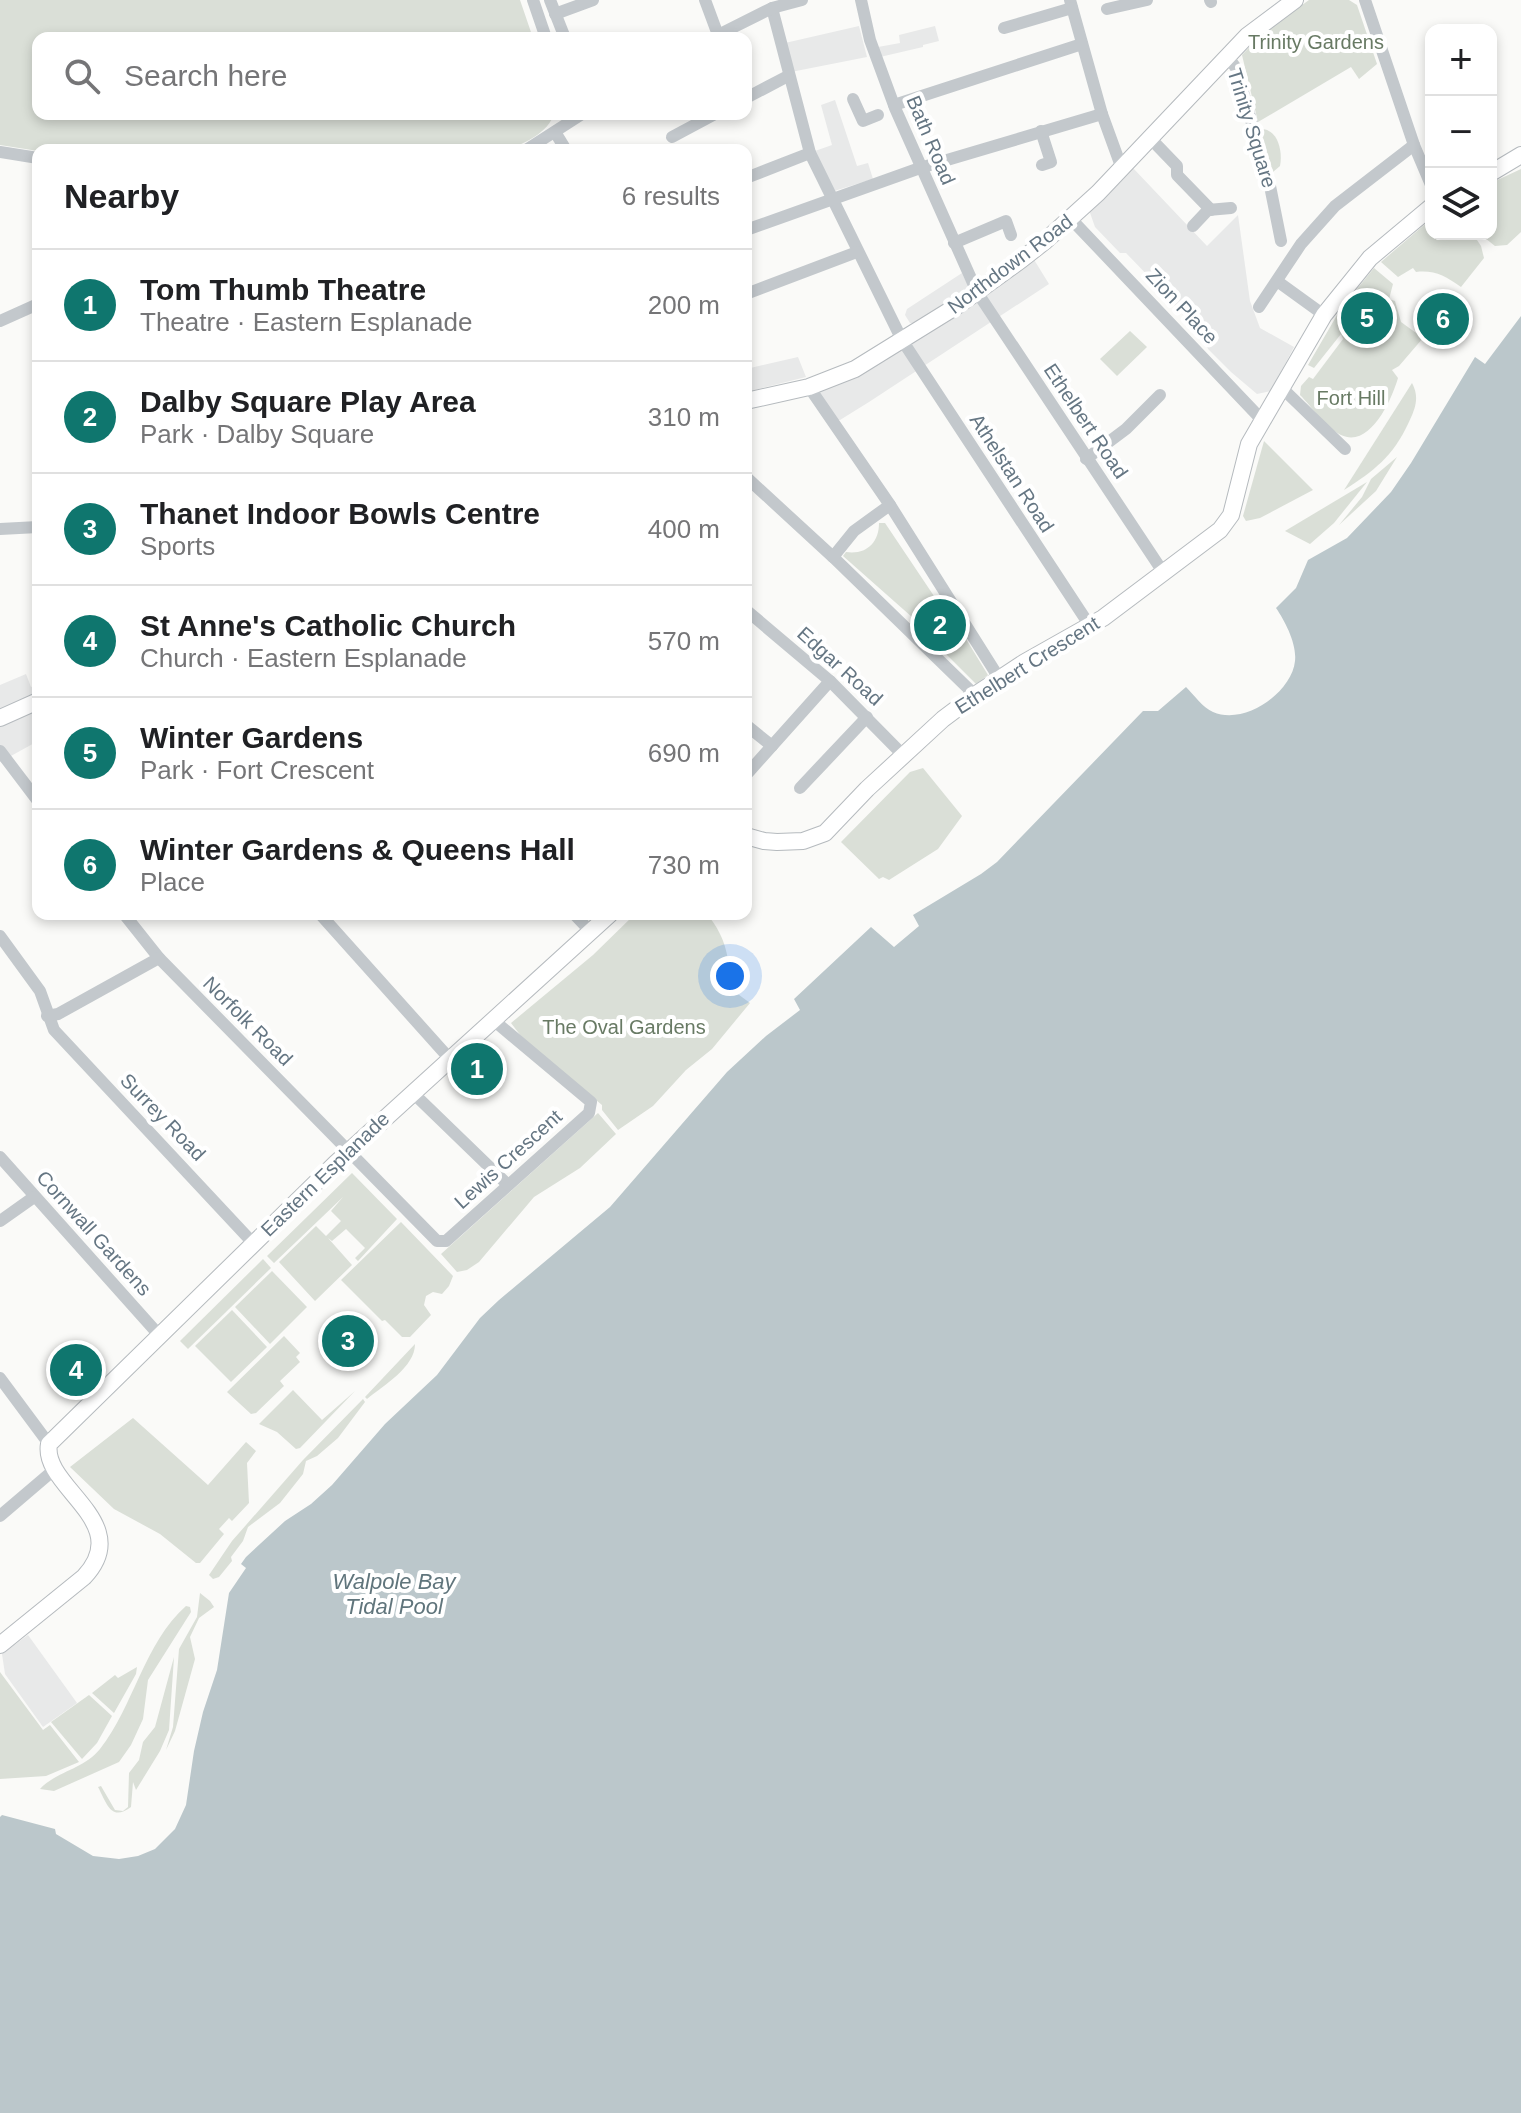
<!DOCTYPE html>
<html lang="en">
<head>
<meta charset="utf-8">
<style>
	body { margin:0; font-family:Helvetica,sans-serif; background:#f6f6f6; color:#202124 }
	.controls { position:absolute; right:24px; top:24px; display:grid; overflow:hidden; border-radius:16px; box-shadow:0 4px 12px #0003 }
	.controls button { width:72px; height:72px; display:grid; place-items:center; padding:0; border:0; border-bottom:2px solid #e0e0e0; background:#fff; color:#202124; font:40px sans-serif }
	.you { position:absolute; left:730px; top:976px; width:28px; height:28px; margin:-20px; border:6px solid #fff; border-radius:50%; background:#1a73e8; box-shadow:0 0 0 12px #1a73e833 }
	.badge { display:grid; place-items:center; width:52px; height:52px; border-radius:50%; background:#0f766e; color:#fff; font-size:26px; font-weight:700 }
	.pin { position:absolute; translate:-50% -50%; border:4px solid #fff; box-shadow:0 2px 8px #0006 }
	.list { margin:0; padding:0; list-style:none }
	h2 { display:flex; justify-content:space-between; align-items:center; height:104px; margin:0; padding:0 32px; font-size:34px }
	h2 small { font-size:26px; font-weight:400; color:#757577 }
	.list li { display:grid; grid-template-columns:52px 1fr auto; gap:24px; align-items:center; box-sizing:border-box; height:112px; padding:0 32px; border-top:2px solid #e0e0e0 }
	.list b { display:block; font-size:30px; white-space:nowrap }
	.list p { margin:0; font-size:26px; white-space:nowrap; color:#757577 }
	.list em { font-size:26px; font-style:normal; color:#757577 }
	.icon { flex:none; width:44px; height:44px; fill:none; stroke:currentColor; stroke-width:2; stroke-linecap:round; stroke-linejoin:round }
	.map { position:relative; flex:none; width:1521px; height:2113px; overflow:hidden }
	.search { position:absolute; background:#fff; box-shadow:0 4px 12px #0003; left:32px; top:32px; width:720px; height:88px; display:flex; align-items:center; gap:20px; box-sizing:border-box; padding:0 28px; border-radius:16px; color:#757577; font-size:30px }
	.panel { position:absolute; background:#fff; box-shadow:0 4px 12px #0003; left:32px; top:144px; width:720px; height:776px; border-radius:16px }
	.map>svg:first-child { display:block }
	.built { fill:#e8e9e9 }
	.green { fill:#dadfd7 }
	.water { fill:#bbc7cb }
	.lines { fill:none; stroke-linecap:round; stroke-linejoin:round }
	.major-casing { stroke:#b5babe; stroke-width:18 }
	.minor { stroke:#c3c8cc; stroke-width:12 }
	.major { stroke:#fff; stroke-width:16 }
	.labels { text-anchor:middle; dominant-baseline:central; stroke-width:8; stroke-linejoin:round; paint-order:stroke }
	.park-label { font-size:20px; fill:#687a64; stroke:#fff }
	.street-label { font-size:20px; fill:#657683; stroke:#fff }
	.water-label { font-size:22px; font-style:italic; fill:#60757c; stroke:#fff }
</style>
</head>
<body>
<div class="map">
<svg width="1521" height="2113" viewBox="0 0 1521 2113">
	<rect width="100%" height="100%" fill="#fafaf8"/>
	<g class="built">
		<path d="M859,26L867,57L791,72L785,43Z"/>
		<path d="M935,26L939,41L923,45V47L880,57L878,47L900,43L899,35Z"/>
		<path d="M835,100L857,166L868,163L873,179L831,192L815,151L832,145L821,105Z"/>
		<path d="M1133,168L1207,246L1238,215L1250,301L1260,328L1294,347L1271,391L1257,394L1231,372L1208,349L1204,339L1155,283L1126,253H1120L1095,227L1089,210Z"/>
		<path d="M1033,258L1049,284L869,402L840,420H836L817,391L835,386L859,374L915,323H910L905,315L907,309L962,273L975,300Z"/>
		<path d="M798,357L806,377L746,392V369Z"/>
		<path d="M26,674L31,687L38,684V741L0,762V685Z"/>
		<path d="M28,1635L77,1703L43,1727L5,1674L2,1654Z"/>
	</g>
	<g class="green">
		<path d="M0,0H520L533,38H38V114H554C548,133 525,143 507,150L38,151L0,145Z"/>
		<path d="M1309,0H1349L1357,5L1377,64L1359,79L1351,67L1258,122L1242,55L1262,34Z"/>
		<path d="M1260,129C1278,128 1283,152 1280,166L1273,172Z"/>
		<path d="M1521,169V232L1507,245L1495,246L1480,234H1491V183Z"/>
		<path d="M1431,219V234H1473L1481,246L1484,258L1461,287C1445,276 1435,270 1416,272L1413,268L1398,277L1381,262Z"/>
		<path d="M1374,268L1393,284L1389,299L1395,301L1401,322L1423,338L1399,366L1392,370L1398,378C1392,399 1370,449 1341,435C1326,428 1312,407 1300,395L1301,386L1309,377L1313,379L1343,339L1341,334L1314,368L1308,365L1340,310Z"/>
		<path d="M1130,331L1147,347L1117,376L1100,359Z"/>
		<path d="M1412,383C1420,398 1415,409 1408,424C1393,456 1374,471 1344,490Z"/>
		<path d="M1264,441L1313,490L1260,518L1246,521L1243,516Z"/>
		<path d="M1397,457L1376,491L1339,525L1362,497L1371,479Z"/>
		<path d="M1367,482L1334,523L1310,544L1285,531Z"/>
		<path d="M879,523H885L942,608H947L988,675L976,684L922,630L921,625L843,556L846,552C866,555 879,543 879,523Z"/>
		<path d="M923,768L962,816L938,849L889,880L883,877L879,879L841,842L910,772Z"/>
		<path d="M635,914H707C727,938 729,959 731,989L750,1003L712,1049L686,1070L653,1106L618,1130L602,1110V1105L524,1040L511,1023L593,955Z"/>
		<path d="M598,1113L616,1134L580,1168L534,1197L479,1262L467,1270L457,1272L441,1254Z"/>
		<path d="M352,1173L397,1219L358,1261L355,1258L365,1248L346,1229L332,1241L328,1238L352,1265L315,1301L279,1262L316,1226L326,1236L341,1221L331,1211L343,1197L274,1263L267,1256Z"/>
		<path d="M401,1222L453,1276L449,1286L442,1294L433,1292L426,1296L424,1305L431,1315L410,1337H402L385,1320L382,1321L341,1280Z"/>
		<path d="M263,1259L271,1268L188,1349L180,1341Z"/>
		<path d="M272,1271L307,1307L270,1344L235,1307Z"/>
		<path d="M232,1310L267,1347L231,1382L195,1346Z"/>
		<path d="M284,1336L300,1353L296,1357L300,1362L280,1381L284,1386L256,1413L251,1414L227,1392Z"/>
		<path d="M415,1344C415,1367 384,1385 367,1399L365,1397Z"/>
		<path d="M293,1390L322,1420L355,1391L300,1448L296,1449L277,1432L259,1424Z"/>
		<path d="M363,1399L365,1402L338,1438L317,1456L306,1461L303,1474L280,1503L248,1527L243,1541L231,1557L232,1561L219,1577L213,1579L209,1575L232,1541L303,1460Z"/>
		<path d="M133,1418L208,1485L246,1442L256,1451L247,1463L249,1503L232,1521L229,1518L219,1529L224,1534L200,1563H196L160,1534L114,1509L70,1467Z"/>
		<path d="M200,1593L210,1601L214,1607L199,1618L190,1637L195,1659L175,1731L166,1750L173,1727L179,1649L197,1617Z"/>
		<path d="M186,1606L190,1607L191,1612L148,1680L143,1719L131,1745L119,1762L54,1791L40,1789C55,1772 84,1769 100,1749C134,1706 144,1643 186,1606Z"/>
		<path d="M174,1657L169,1730L160,1751L136,1790L133,1782L131,1807C111,1822 107,1804 98,1787L101,1786L115,1810L123,1811L128,1807L129,1773L139,1760L143,1742L155,1727Z"/>
		<path d="M137,1667L136,1674L114,1713L92,1693L115,1675L118,1678Z"/>
		<path d="M0,1672L43,1730L50,1725L79,1762L46,1776L0,1779Z"/>
		<path d="M89,1695L112,1716L97,1743L82,1759L51,1722Z"/>
	</g>
	<path class="water" d="M1521,316V2113H0V1817L2,1815L55,1829L56,1834L93,1856L119,1859L138,1856L155,1849L175,1829L186,1805L194,1751L203,1712L217,1670L229,1593L246,1568L241,1564L246,1557L285,1521L311,1504L332,1485L385,1424L437,1375L480,1318L499,1300L610,1207L727,1072L766,1036L800,1010L794,999L871,927L894,947L919,926L913,915L981,874L997,862L1143,711H1158L1186,687C1194,695 1203,708 1213,712C1245,726 1292,692 1295,661C1297,644 1285,621 1276,608L1296,588L1308,560L1347,538L1391,492L1411,463L1475,357L1485,364Z"/>
	<g class="lines">
		<defs>
			<g id="major">
				<path d="M1491,173L1521,155"/>
				<path d="M746,401L809,387L855,369L960,304L1021,260L1044,242L1098,193L1247,36L1295,0"/>
				<path d="M0,718L38,701"/>
				<path d="M746,836L764,841L777,842L803,841L825,833L867,789L943,719L975,695L1025,662L1103,618L1220,530L1231,515L1249,444L1324,315L1370,258L1431,207"/>
				<path d="M0,1645L84,1577C136,1522 41,1487 49,1444L335,1164L610,914"/>
			</g>
		</defs>
		<use href="#major" class="major-casing"/>
		<g class="minor">
			<path d="M533,0L546,38"/>
			<path d="M550,0L565,38"/>
			<path d="M705,0L718,35"/>
			<path d="M861,0L870,40L895,108L977,292L1163,572"/>
			<path d="M1070,0L1102,114L1122,169"/>
			<path d="M1210,0L1211,2"/>
			<path d="M1365,0L1414,145L1431,185"/>
			<path d="M772,8L810,153L902,340L1090,626"/>
			<path d="M1107,9L1147,0"/>
			<path d="M555,14L593,0"/>
			<path d="M1004,28L1072,8"/>
			<path d="M712,38L772,8L802,0"/>
			<path d="M1228,57L1236,68L1270,186L1281,241"/>
			<path d="M746,98L788,76"/>
			<path d="M853,99L863,121L878,115"/>
			<path d="M894,105L1082,44"/>
			<path d="M1041,131L1051,162L1042,165"/>
			<path d="M555,132L566,150"/>
			<path d="M672,137L715,114"/>
			<path d="M1150,138L1177,166V175L1211,210"/>
			<path d="M526,150L582,114"/>
			<path d="M0,152L38,158"/>
			<path d="M746,178L810,153"/>
			<path d="M1071,219L1262,420"/>
			<path d="M1193,226L1208,210L1231,208"/>
			<path d="M746,230L920,168L1102,114"/>
			<path d="M954,243L1006,221L1011,235"/>
			<path d="M1277,281L1324,315"/>
			<path d="M746,294L857,252"/>
			<path d="M1259,307L1301,244L1335,206L1414,145"/>
			<path d="M0,321L38,304"/>
			<path d="M809,387L890,505L999,678"/>
			<path d="M1283,389L1345,449"/>
			<path d="M1086,459L1126,429L1160,395"/>
			<path d="M746,477L833,557L975,695"/>
			<path d="M0,529L38,527"/>
			<path d="M833,557L854,531L890,505"/>
			<path d="M746,610L830,681L904,756"/>
			<path d="M746,725L772,746"/>
			<path d="M0,751L38,801"/>
			<path d="M746,775L830,681"/>
			<path d="M800,788L867,717"/>
			<path d="M124,914L159,958L437,1241H446L589,1113L591,1102L492,1019"/>
			<path d="M320,914L449,1058"/>
			<path d="M574,914L591,932"/>
			<path d="M0,936L40,991L54,1030L253,1243"/>
			<path d="M47,1016L58,1014L159,958"/>
			<path d="M412,1092L508,1185"/>
			<path d="M0,1157L159,1335"/>
			<path d="M0,1221L34,1197"/>
			<path d="M0,1378L49,1444"/>
			<path d="M0,1516L55,1469"/>
		</g>
		<use href="#major" class="major"/>
	</g>
	<g class="labels">
		<g class="park-label">
			<text x="1316" y="42">Trinity Gardens</text>
			<text x="1351" y="398">Fort Hill</text>
			<text x="624" y="1027">The Oval Gardens</text>
		</g>
		<g class="street-label">
			<text transform="translate(1252 128) rotate(73)">Trinity Square</text>
			<text transform="translate(931 140) rotate(67)">Bath Road</text>
			<text transform="translate(1010 264) rotate(-37)">Northdown Road</text>
			<text transform="translate(1182 306) rotate(47)">Zion Place</text>
			<text transform="translate(1086 421) rotate(56)">Ethelbert Road</text>
			<text transform="translate(1012 473) rotate(57)">Athelstan Road</text>
			<text transform="translate(1027 665) rotate(-32)">Ethelbert Crescent</text>
			<text transform="translate(840 666) rotate(42)">Edgar Road</text>
			<text transform="translate(248 1021) rotate(45)">Norfolk Road</text>
			<text transform="translate(163 1117) rotate(46)">Surrey Road</text>
			<text transform="translate(508 1159) rotate(-42)">Lewis Crescent</text>
			<text transform="translate(325 1174) rotate(-44)">Eastern Esplanade</text>
			<text transform="translate(94 1233) rotate(48)">Cornwall Gardens</text>
		</g>
		<g class="water-label">
			<text x="394" y="1581">Walpole Bay<tspan x="394" dy="25">Tidal Pool</tspan></text>
		</g>
	</g>
</svg>
<div class="controls">
<button>+</button>
<button>−</button>
<button><svg class="icon" aria-label="layers" viewBox="0 0 24 24"><path d="M12 4l9 5-9 5-9-5zM3 14l9 5 9-5"/></svg></button>
</div>
<div class="you"></div>
<div class="pin badge" style="left:477px;top:1069px">1</div>
<div class="pin badge" style="left:940px;top:625px">2</div>
<div class="pin badge" style="left:348px;top:1341px">3</div>
<div class="pin badge" style="left:76px;top:1370px">4</div>
<div class="pin badge" style="left:1367px;top:318px">5</div>
<div class="pin badge" style="left:1443px;top:319px">6</div>
<div class="search"><svg class="icon" aria-label="search" viewBox="0 0 24 24"><circle cx="10" cy="10" r="6"/><path d="M15 15l6 6"/></svg>Search here</div>
<section class="panel">
<h2>Nearby<small>6 results</small></h2>
<ul class="list">
<li><span class="badge">1</span><div><b>Tom Thumb Theatre</b><p>Theatre · Eastern Esplanade</p></div><em>200 m</em></li>
<li><span class="badge">2</span><div><b>Dalby Square Play Area</b><p>Park · Dalby Square</p></div><em>310 m</em></li>
<li><span class="badge">3</span><div><b>Thanet Indoor Bowls Centre</b><p>Sports</p></div><em>400 m</em></li>
<li><span class="badge">4</span><div><b>St Anne's Catholic Church</b><p>Church · Eastern Esplanade</p></div><em>570 m</em></li>
<li><span class="badge">5</span><div><b>Winter Gardens</b><p>Park · Fort Crescent</p></div><em>690 m</em></li>
<li><span class="badge">6</span><div><b>Winter Gardens &amp; Queens Hall</b><p>Place</p></div><em>730 m</em></li>
</ul>
</section>
</div>
</body>
</html>
